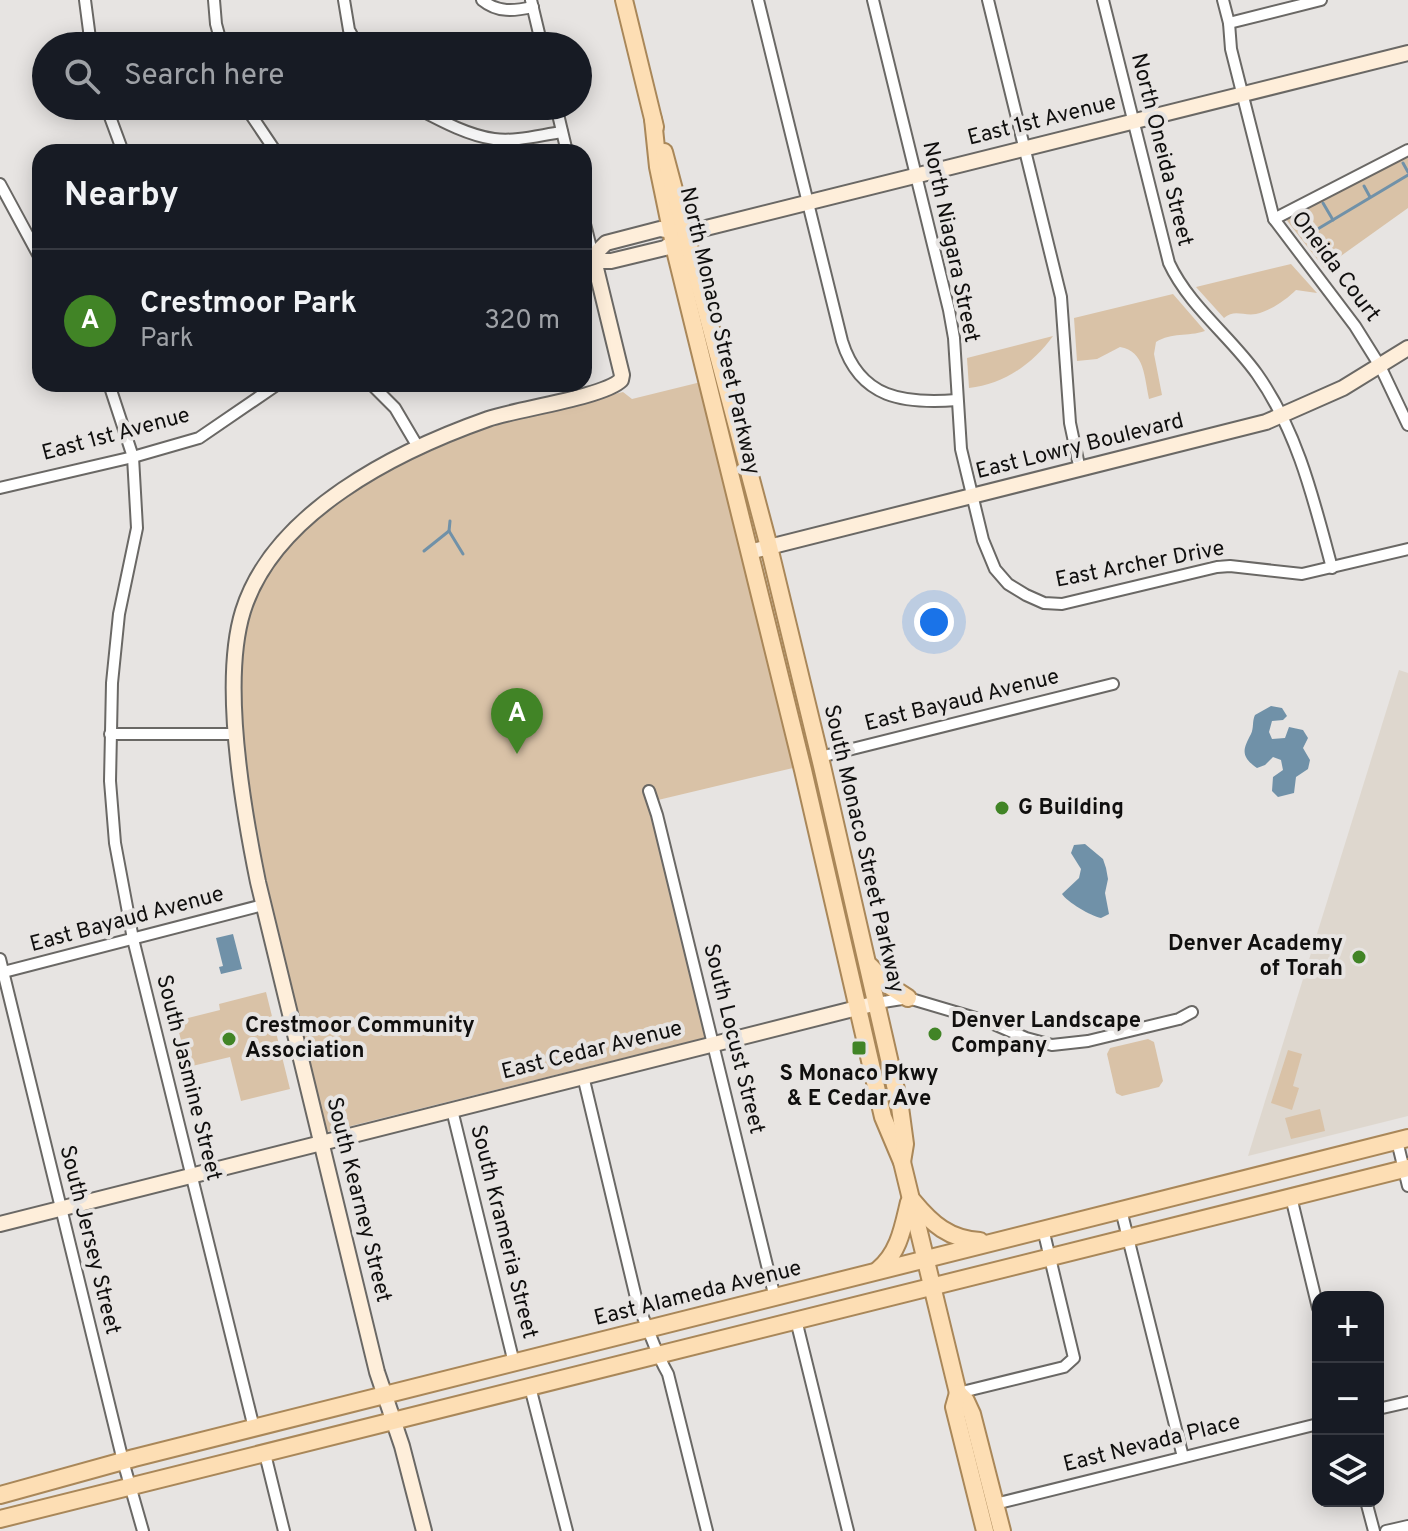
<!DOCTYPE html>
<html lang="en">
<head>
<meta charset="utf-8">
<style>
	body { margin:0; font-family:Overpass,sans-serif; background:#20242c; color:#f1f3f6 }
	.controls { position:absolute; right:24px; bottom:24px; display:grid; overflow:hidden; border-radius:16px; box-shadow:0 4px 20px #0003 }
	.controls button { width:72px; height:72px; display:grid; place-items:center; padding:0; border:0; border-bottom:2px solid #363941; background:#171b24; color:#f1f3f6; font:40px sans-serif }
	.you { position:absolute; left:934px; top:622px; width:28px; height:28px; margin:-20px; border:6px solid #fff; border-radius:50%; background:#1a73e8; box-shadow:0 0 0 12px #1a73e833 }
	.badge { display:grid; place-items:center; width:52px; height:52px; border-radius:50%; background:#418426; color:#fff; font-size:26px; font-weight:700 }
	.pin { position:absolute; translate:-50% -66px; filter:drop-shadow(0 2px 4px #0008) }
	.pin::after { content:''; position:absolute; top:42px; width:28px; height:24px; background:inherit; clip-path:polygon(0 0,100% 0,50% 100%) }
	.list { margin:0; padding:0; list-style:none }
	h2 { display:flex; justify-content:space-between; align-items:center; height:104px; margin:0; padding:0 32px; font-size:34px }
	h2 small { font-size:26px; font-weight:400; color:#9ea1a6 }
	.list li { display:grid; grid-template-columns:52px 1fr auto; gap:24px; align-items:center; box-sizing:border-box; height:144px; padding:0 32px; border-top:2px solid #363941 }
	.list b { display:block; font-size:30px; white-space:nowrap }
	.list p { margin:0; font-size:26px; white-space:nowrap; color:#9ea1a6 }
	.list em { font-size:26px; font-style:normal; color:#9ea1a6 }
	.icon { flex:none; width:44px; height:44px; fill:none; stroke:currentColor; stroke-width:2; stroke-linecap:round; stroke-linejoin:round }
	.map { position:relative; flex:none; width:1408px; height:1531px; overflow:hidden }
	.search { position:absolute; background:#171b24; box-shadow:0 4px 20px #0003; left:32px; top:32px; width:560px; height:88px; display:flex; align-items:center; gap:20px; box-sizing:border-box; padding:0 28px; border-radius:44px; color:#9ea1a6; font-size:30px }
	.panel { position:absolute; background:#171b24; box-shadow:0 4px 20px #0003; left:32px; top:144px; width:560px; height:248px; border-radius:24px }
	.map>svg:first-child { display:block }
	.built { fill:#ded7ce }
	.green { fill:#d9c2a7 }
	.water { fill:#7091a8 }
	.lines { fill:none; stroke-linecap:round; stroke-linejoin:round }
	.stream { stroke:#7091a8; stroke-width:3 }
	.street-casing { stroke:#6a6865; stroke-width:14 }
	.secondary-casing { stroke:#6a6865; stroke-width:18 }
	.primary-casing { stroke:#a98759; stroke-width:20 }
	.street { stroke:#fff; stroke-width:10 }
	.secondary { stroke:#feeeda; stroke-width:14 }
	.primary { stroke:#fddeb4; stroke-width:16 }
	.poi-dot { fill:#418426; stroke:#e7e4e2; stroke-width:3 }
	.labels { text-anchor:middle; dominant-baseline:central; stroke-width:8; stroke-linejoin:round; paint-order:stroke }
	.street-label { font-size:22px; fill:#100f0e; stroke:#e7e4e2 }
	.poi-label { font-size:22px; font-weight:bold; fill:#100f0e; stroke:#e7e4e2; text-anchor:start }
</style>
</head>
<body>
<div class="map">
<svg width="1408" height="1531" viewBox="0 0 1408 1531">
	<rect width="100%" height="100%" fill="#e7e4e2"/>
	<path class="built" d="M1399,670L1408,673V1116L1248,1156Z"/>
	<g class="green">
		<path d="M1408,155V208L1324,268L1285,218Z"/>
		<path d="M1291,264L1317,293L1296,290C1286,300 1270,311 1256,314C1243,316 1234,309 1224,318L1196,287Z"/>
		<path d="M1173,294L1205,331C1187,337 1172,332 1156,342L1154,354L1162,395L1149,399C1144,377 1145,351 1120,347L1097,359L1077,361L1074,318Z"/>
		<path d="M1053,336C1034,363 1003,385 969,388L967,358Z"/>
		<path d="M701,382L793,768L658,800L716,1035L327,1132L266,890L252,820L243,740L241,661L244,635L258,590L269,570L302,530L346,496L394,467L476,431L516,418L623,392L632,399Z"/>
		<path d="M266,992L290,1089L241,1101L230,1057L188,1067L176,1021L220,1010L219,1004Z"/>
		<path d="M1148,1039L1154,1042L1163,1081L1159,1087L1122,1096L1116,1093L1107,1054L1110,1048Z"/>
		<path d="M1288,1050L1302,1054L1293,1086L1299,1088L1292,1110L1271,1103Z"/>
		<path d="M1320,1109L1325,1131L1291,1139L1285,1118Z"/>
	</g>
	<g class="water">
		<path d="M1271,706L1282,708L1287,716L1283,720L1272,721L1269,732L1272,739L1285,738L1289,727L1303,730L1308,738L1303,748L1310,760L1308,769L1296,777L1294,793L1278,797L1272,791L1273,777L1283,770L1281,760L1273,757L1265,765L1257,768C1240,756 1243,749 1251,734C1254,728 1252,721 1255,715Z"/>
		<path d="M1085,844L1103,859L1106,868L1108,879L1105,893L1109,914L1101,918C1091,916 1067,902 1062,894L1079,878L1081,869L1071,853L1074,845Z"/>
		<path d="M233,934L242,969L221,974L219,967L223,966L216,938Z"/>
	</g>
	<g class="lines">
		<g class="stream">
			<path d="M1403,163L1408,172"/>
			<path d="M1364,186L1370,197"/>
			<path d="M1323,203L1333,220"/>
			<path d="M1311,233L1408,175"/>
			<path d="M450,521L449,531L463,554"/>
			<path d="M424,551L449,531"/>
		</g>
		<defs>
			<g id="street">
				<path d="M85,0L91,46"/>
				<path d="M214,0L216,24L222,46"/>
				<path d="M344,0L349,30L358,46"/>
				<path d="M482,0C498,13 514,11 533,7"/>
				<path d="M531,0L542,46"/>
				<path d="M758,0L842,341C860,399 904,404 957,400"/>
				<path d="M873,0L949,310L954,338L961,449L983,540L995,569L1008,584L1026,595L1044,603L1062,604L1217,567L1230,566L1302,574L1408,549"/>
				<path d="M988,0L1061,297L1070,423L1080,470"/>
				<path d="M1103,0L1169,263C1189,306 1230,336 1257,374C1298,432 1314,501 1332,568"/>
				<path d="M1223,0L1229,23L1231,49L1274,219L1355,326L1380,366L1408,425"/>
				<path d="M1229,23L1321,0"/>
				<path d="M106,106L123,152"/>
				<path d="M245,106L276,152"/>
				<path d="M413,106C438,119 466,135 494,139C516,142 540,135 562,132"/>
				<path d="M556,106L567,152"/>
				<path d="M0,184L40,258"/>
				<path d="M1274,219L1408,150"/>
				<path d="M584,220L593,256L584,258"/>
				<path d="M109,384L133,457L137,528L119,614L112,683L110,781L115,843L133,939L254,1428"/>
				<path d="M371,384L395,408L418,447"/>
				<path d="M0,488L133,457L199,438L278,384"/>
				<path d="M110,734H237"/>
				<path d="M820,757L1113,684"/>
				<path d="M649,791L657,815L775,1298"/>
				<path d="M0,959L123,1461L143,1531"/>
				<path d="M0,973L263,905"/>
				<path d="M877,1003L908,998L989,1022L1026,1038L1052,1045L1088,1041L1179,1019L1192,1012"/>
				<path d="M583,1076L638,1306C649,1329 655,1352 668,1374L707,1531"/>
				<path d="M452,1110L514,1363"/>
				<path d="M1397,1141L1408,1186"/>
				<path d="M1291,1197L1318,1308"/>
				<path d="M1121,1210L1183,1457"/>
				<path d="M796,1320L848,1531"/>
				<path d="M530,1387L567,1531"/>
				<path d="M958,1393L1064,1367L1074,1358L1043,1229"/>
				<path d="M1378,1409L1408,1402"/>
				<path d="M265,1454L284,1531"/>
				<path d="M1366,1501L1374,1531"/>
				<path d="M995,1504L1318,1424"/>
				<path d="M1386,1531L1408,1526"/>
			</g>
			<g id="secondary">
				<path d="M593,256L606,243L660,229L686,233L698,230L1408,53"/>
				<path d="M593,256L603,261H611L665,248L682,237"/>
				<path d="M749,552L1266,422L1343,388L1408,348"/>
				<path d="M0,1224L869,1005"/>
				<path d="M424,1531L402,1446L377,1372L258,882C243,809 221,682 243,611C274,512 397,451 488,419C517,409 604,397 621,380L622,375L593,256"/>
			</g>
			<g id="primary">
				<path d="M624,0L655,127"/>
				<path d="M653,119L658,167L676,254L803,770L883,1117L902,1162L958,1393"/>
				<path d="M664,152L769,547L822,766L900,1107L905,1144L902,1162"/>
				<path d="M870,966L888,985L908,998"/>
				<path d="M913,1201C932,1224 949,1239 980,1241"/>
				<path d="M878,1270C899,1253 903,1227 909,1202"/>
				<path d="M958,1393L966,1401L972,1414L1002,1531"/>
				<path d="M958,1393L954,1407L985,1531"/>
				<path d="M0,1495L134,1458L1408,1138"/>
				<path d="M0,1519L1408,1168"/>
			</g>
		</defs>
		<use href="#street" class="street-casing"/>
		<use href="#secondary" class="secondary-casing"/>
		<use href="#primary" class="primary-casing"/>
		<use href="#street" class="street"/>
		<use href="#secondary" class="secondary"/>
		<use href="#primary" class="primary"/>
	</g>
	<g class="poi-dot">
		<circle cx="1002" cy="808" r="8"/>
		<circle cx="1359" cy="957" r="8"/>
		<circle cx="935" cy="1034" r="8"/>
		<circle cx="229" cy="1039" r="8"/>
		<rect x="851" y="1040" width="16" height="16" rx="4"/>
	</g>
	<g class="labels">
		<g class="street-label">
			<text transform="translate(1042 121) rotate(-14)">East 1st Avenue</text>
			<text transform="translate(1161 150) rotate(76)">North Oneida Street</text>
			<text transform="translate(950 242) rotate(78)">North Niagara Street</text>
			<text transform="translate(1335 267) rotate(53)">Oneida Court</text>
			<text transform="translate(719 331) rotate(77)">North Monaco Street Parkway</text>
			<text transform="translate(116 435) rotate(-15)">East 1st Avenue</text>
			<text transform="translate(1080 447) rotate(-14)">East Lowry Boulevard</text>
			<text transform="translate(1140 565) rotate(-11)">East Archer Drive</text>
			<text transform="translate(962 701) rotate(-14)">East Bayaud Avenue</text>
			<text transform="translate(863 849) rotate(77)">South Monaco Street Parkway</text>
			<text transform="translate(127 920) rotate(-15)">East Bayaud Avenue</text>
			<text transform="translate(733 1039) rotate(76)">South Locust Street</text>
			<text transform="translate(592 1051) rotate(-14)">East Cedar Avenue</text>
			<text transform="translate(188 1078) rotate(76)">South Jasmine Street</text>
			<text transform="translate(358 1200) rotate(76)">South Kearney Street</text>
			<text transform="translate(503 1232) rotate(76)">South Krameria Street</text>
			<text transform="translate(89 1240) rotate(76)">South Jersey Street</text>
			<text transform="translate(698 1294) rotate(-14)">East Alameda Avenue</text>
			<text transform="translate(1152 1444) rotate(-14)">East Nevada Place</text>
		</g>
		<g class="poi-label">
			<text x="1018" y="808">G Building</text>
			<text x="1343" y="944" text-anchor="end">Denver Academy<tspan x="1343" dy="25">of Torah</tspan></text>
			<text x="951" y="1021">Denver Landscape<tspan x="951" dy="25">Company</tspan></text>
			<text x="245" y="1026">Crestmoor Community<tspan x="245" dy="25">Association</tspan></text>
			<text x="859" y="1074" text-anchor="middle">S Monaco Pkwy<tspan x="859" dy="25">&amp; E Cedar Ave</tspan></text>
		</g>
	</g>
</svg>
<div class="controls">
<button>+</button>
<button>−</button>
<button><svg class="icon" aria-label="layers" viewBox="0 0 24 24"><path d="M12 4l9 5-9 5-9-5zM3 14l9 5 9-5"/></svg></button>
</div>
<div class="you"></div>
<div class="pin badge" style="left:517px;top:754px">A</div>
<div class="search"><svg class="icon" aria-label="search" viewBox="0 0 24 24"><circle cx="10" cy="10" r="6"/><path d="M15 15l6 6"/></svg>Search here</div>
<section class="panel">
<h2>Nearby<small></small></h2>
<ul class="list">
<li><span class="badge">A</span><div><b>Crestmoor Park</b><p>Park</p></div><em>320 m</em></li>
</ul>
</section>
</div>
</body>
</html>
